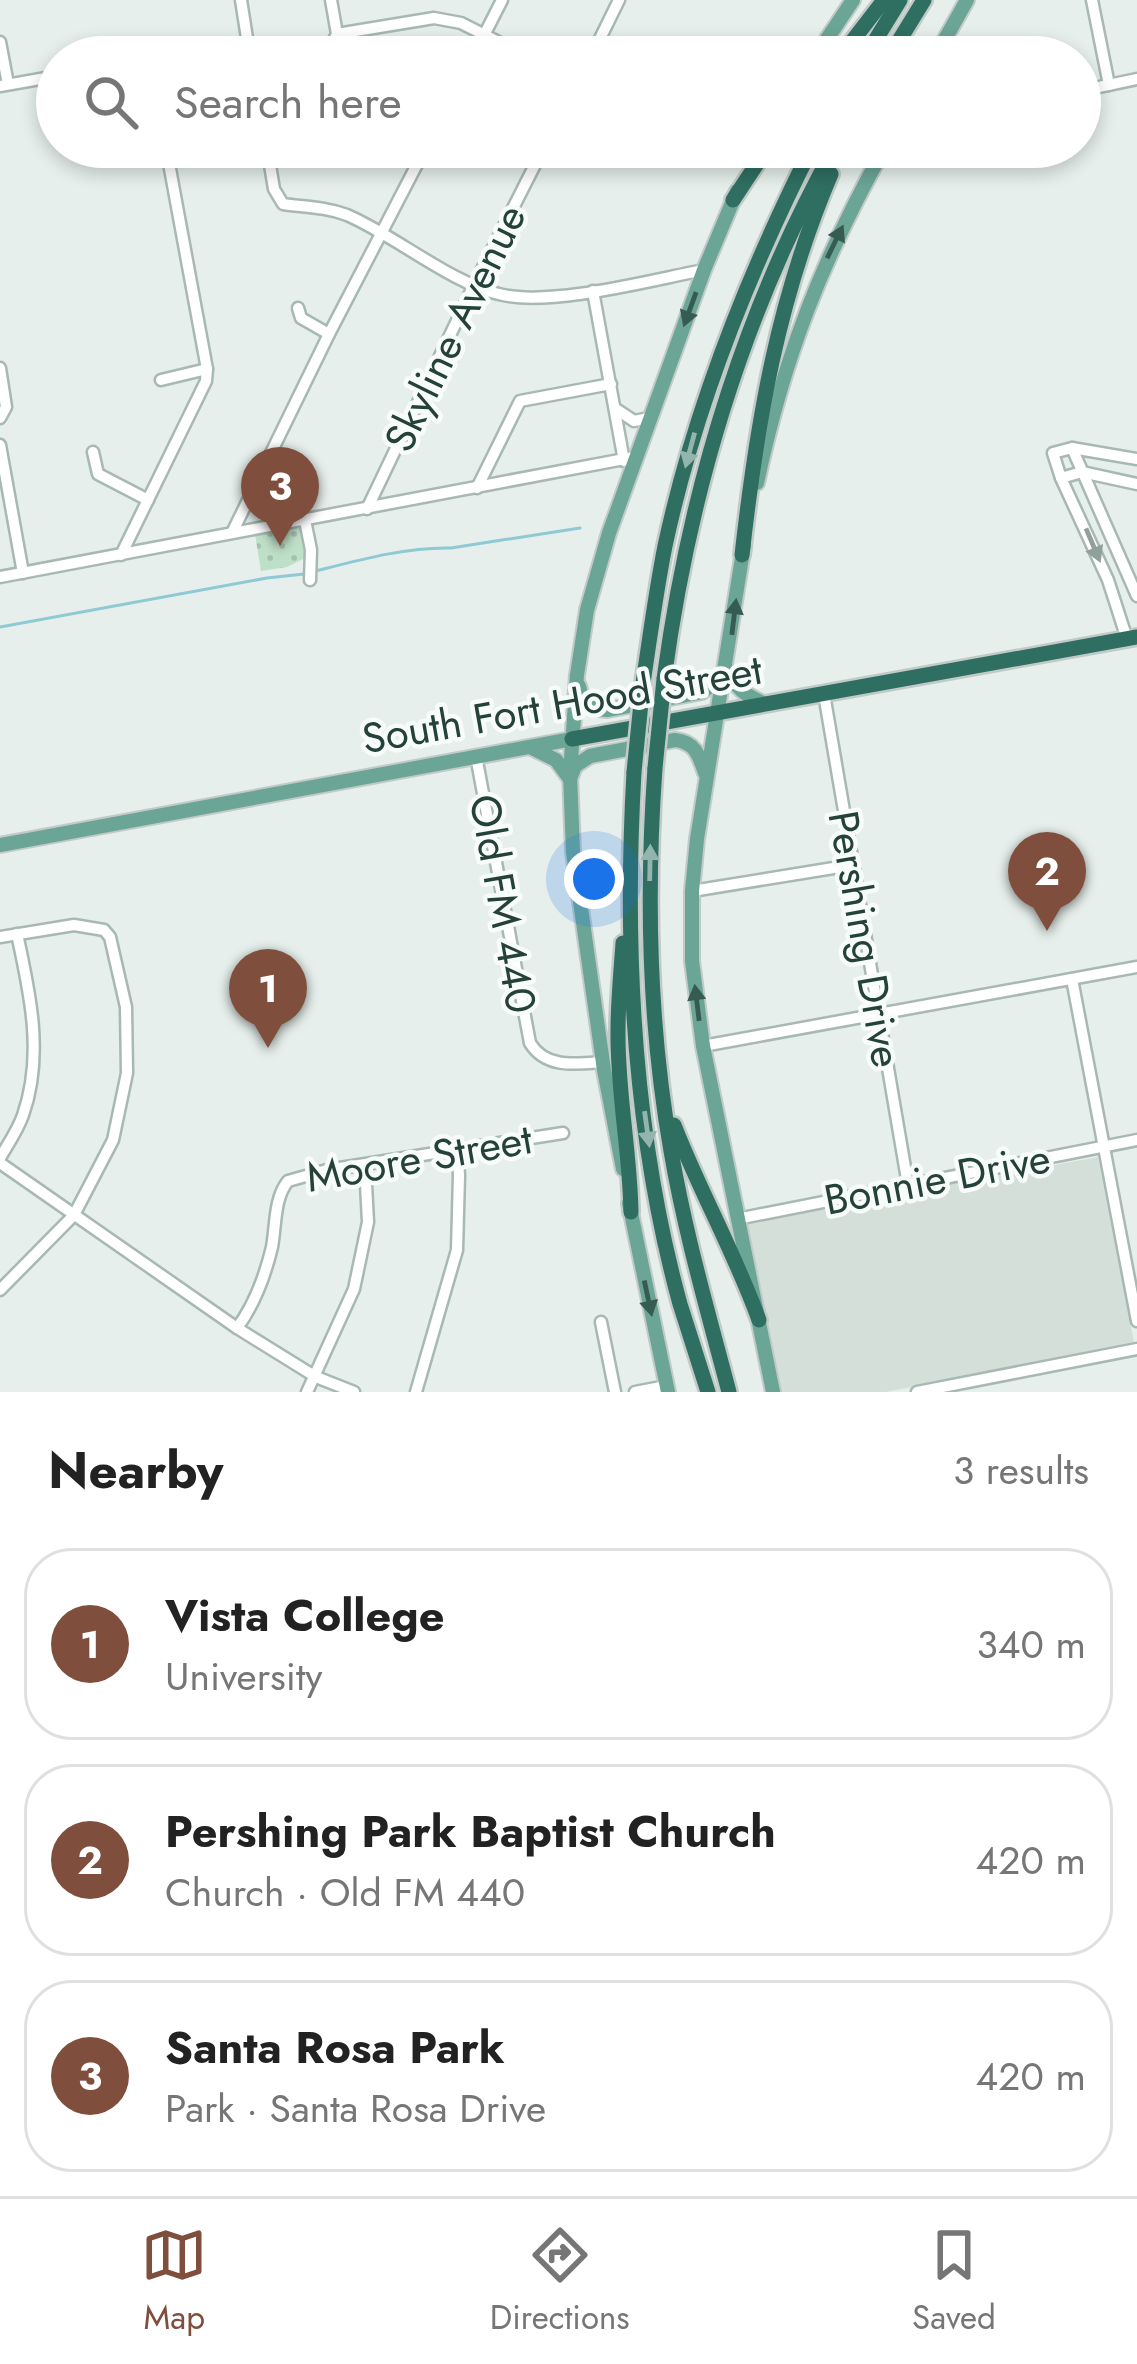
<!DOCTYPE html>
<html lang="en">
<head>
<meta charset="utf-8">
<style>
	body { margin:0; font-family:Jost,sans-serif; background:#f2f2f2; color:#222 }
	.you { position:absolute; left:594px; top:879px; width:42px; height:42px; margin:-30px; border:9px solid #fff; border-radius:50%; background:#1a73e8; box-shadow:0 0 0 18px #1a73e833 }
	.badge { display:grid; place-items:center; width:78px; height:78px; border-radius:50%; background:#804e3d; color:#fff; font-size:39px; font-weight:700 }
	.pin { position:absolute; translate:-50% -99px; filter:drop-shadow(0 3px 6px #0008) }
	.pin::after { content:''; position:absolute; top:63px; width:42px; height:36px; background:inherit; clip-path:polygon(0 0,100% 0,50% 100%) }
	.list { margin:0; padding:0; list-style:none }
	h2 { display:flex; justify-content:space-between; align-items:center; height:156px; margin:0; padding:0 48px; font-size:51px }
	h2 small { font-size:39px; font-weight:400; color:#767676 }
	.list li { display:grid; grid-template-columns:78px 1fr auto; gap:36px; align-items:center; box-sizing:border-box; height:192px; margin:0 24px 24px; padding:0 24px; border:3px solid #e0e0e0; border-radius:48px }
	.list b { display:block; font-size:45px; white-space:nowrap }
	.list p { margin:0; font-size:39px; white-space:nowrap; color:#767676 }
	.list em { font-size:39px; font-style:normal; color:#767676 }
	.icon { flex:none; width:66px; height:66px; fill:none; stroke:currentColor; stroke-width:2; stroke-linecap:round; stroke-linejoin:round }
	.map { position:relative; flex:none; width:1137px; height:1392px; overflow:hidden }
	.search { position:absolute; background:#fff; box-shadow:0 6px 18px #0003; left:36px; right:36px; top:36px; height:132px; display:flex; align-items:center; gap:30px; box-sizing:border-box; padding:0 42px; border-radius:66px; color:#767676; font-size:45px }
	.sheet { height:804px; background:#fff }
	nav { display:flex; justify-content:space-around; align-items:center; box-sizing:border-box; height:168px; border-top:3px solid #e0e0e0; background:#fff; font-size:33px; color:#767676 }
	nav a { display:grid; justify-items:center; gap:6px }
	nav .on { color:#804e3d }
	.map>svg:first-child { display:block }
	.built { fill:#d4dfda }
	.park { fill:url(#park-dots) }
	.lines { fill:none; stroke-linecap:round; stroke-linejoin:round }
	.stream { stroke:#8ec9d4; stroke-width:3 }
	.minor-casing { stroke:#a8b8b2; stroke-width:15 }
	.major-casing { stroke:#c2cac8; stroke-width:18 }
	.highway-casing { stroke:#c2cac8; stroke-width:20 }
	.minor { stroke:#fff; stroke-width:10 }
	.major { stroke:#6aa596; stroke-width:14 }
	.highway { stroke:#2f6f62; stroke-width:15 }
	.highway-bridge-casing { stroke:#c2cac8; stroke-width:20; stroke-linecap:butt }
	.highway-bridge { stroke:#2f6f62; stroke-width:15 }
	.oneway { fill:#365b51 }
	.oneway2 { fill:#93b5ae }
	.oneway3 { fill:#92a09c }
	.labels { text-anchor:middle; dominant-baseline:central; stroke-width:9; stroke-linejoin:round; paint-order:stroke }
	.street-label { font-size:42px; fill:#24423a; stroke:#f7fbf9 }
</style>
</head>
<body>
<div class="map">
<svg width="1137" height="1392" viewBox="0 0 1137 1392">
	<defs>
		<pattern id="park-dots" width="8" height="8" patternUnits="userSpaceOnUse" patternTransform="scale(3)"><rect width="8" height="8" fill="#bfe0c8"/><path d="M2 2h.1M6 6h.1" fill="none" stroke="#a4c1ad" stroke-width="1.8" stroke-linecap="round"/></pattern>
	</defs>
	<rect width="100%" height="100%" fill="#e6efeb"/>
	<path class="built" d="M1098,1157L1134,1342L886,1392H779L744,1222Z"/>
	<path class="park" d="M298,526L302,529L305,558L287,567L261,571L255,534Z"/>
	<g class="lines">
		<g class="stream">
			<path d="M316,571C359,560 406,547 451,548L580,528"/>
			<path d="M0,627L267,578L304,574"/>
		</g>
		<defs>
			<g id="minor">
				<path d="M241,0L250,57"/>
				<path d="M331,0L337,34"/>
				<path d="M1092,0L1109,85"/>
				<path d="M337,34L434,18L461,23L528,57"/>
				<path d="M0,42L8,84"/>
				<path d="M325,57L337,34"/>
				<path d="M473,57L502,0"/>
				<path d="M591,57L619,0"/>
				<path d="M0,86L57,76"/>
				<path d="M1080,91L1137,79"/>
				<path d="M267,147L274,189L283,204C305,207 326,207 347,215C396,236 453,285 503,295C554,306 651,280 704,270"/>
				<path d="M593,291L624,461"/>
				<path d="M298,308L301,318L329,334"/>
				<path d="M0,368L6,407L0,418"/>
				<path d="M161,380L207,369"/>
				<path d="M616,409L634,421L649,418"/>
				<path d="M0,445L23,573"/>
				<path d="M1072,448L1137,596"/>
				<path d="M93,452L98,474L148,500"/>
				<path d="M1061,478L1082,472L1137,484"/>
				<path d="M477,488L520,401L611,384"/>
				<path d="M367,509L474,285L544,147"/>
				<path d="M305,520L311,550L310,580"/>
				<path d="M232,533L329,334L426,147"/>
				<path d="M121,555L206,381L207,369L166,147"/>
				<path d="M0,577L635,457"/>
				<path d="M1127,639L1108,580L1061,478L1053,453L1072,448L1137,459"/>
				<path d="M824,694L908,1185"/>
				<path d="M476,756L530,1043C546,1069 576,1064 603,1062"/>
				<path d="M692,891L852,865"/>
				<path d="M0,937L74,925L104,930L110,937L126,1007L127,1073L113,1140L74,1215L0,1290"/>
				<path d="M1072,979L1137,1321"/>
				<path d="M703,1046L1137,967"/>
				<path d="M0,1158C8,1144 18,1130 23,1115C44,1056 30,993 17,934"/>
				<path d="M0,1163L237,1328L316,1377L354,1392"/>
				<path d="M737,1219L1137,1140"/>
				<path d="M601,1322L615,1392"/>
				<path d="M237,1328C255,1304 265,1276 272,1247C276,1225 274,1198 288,1181L327,1170L563,1133"/>
				<path d="M307,1392L354,1289L368,1222L365,1165"/>
				<path d="M416,1392L457,1250L459,1175L457,1148"/>
				<path d="M635,1392L666,1386"/>
				<path d="M917,1392L1137,1349"/>
			</g>
			<g id="major">
				<path d="M815,57L853,0"/>
				<path d="M935,57L967,0"/>
				<path d="M757,483C784,356 822,260 885,147"/>
				<path d="M744,545L697,839L692,891V961L703,1046L773,1392"/>
				<path d="M579,686C582,702 590,709 607,710L702,692L719,680L726,668C735,688 745,695 765,704"/>
				<path d="M532,748L556,760L570,779L575,766L590,756L675,740C695,742 699,755 705,773"/>
				<path d="M0,845L572,739"/>
				<path d="M623,1169L604,1070L573,852L570,774L577,675L587,610L609,533L704,270L737,191"/>
				<path d="M629,1203L668,1392"/>
			</g>
			<g id="highway">
				<path d="M840,57L884,0"/>
				<path d="M865,57L900,0"/>
				<path d="M889,57L924,0"/>
				<path d="M733,200L768,147"/>
				<path d="M742,555C757,421 778,298 831,174"/>
				<path d="M664,679C689,493 743,312 835,147"/>
				<path d="M643,683C650,637 656,591 665,546C695,406 748,274 812,147"/>
				<path d="M572,739L1137,637"/>
				<path d="M655,768C646,895 649,1026 671,1151C685,1233 708,1312 729,1392"/>
				<path d="M634,772C624,948 633,1133 680,1304C689,1333 699,1363 708,1392"/>
				<path d="M623,943C621,972 618,1001 618,1030C617,1091 630,1151 631,1212"/>
				<path d="M674,1125C700,1192 735,1253 759,1320"/>
			</g>
		</defs>
		<use href="#minor" class="minor-casing"/>
		<use href="#major" class="major-casing"/>
		<use href="#highway" class="highway-casing"/>
		<use href="#minor" class="minor"/>
		<use href="#major" class="major"/>
		<use href="#highway" class="highway"/>
		<defs>
			<g id="highway-bridge">
				<path d="M655,768L664,679"/>
				<path d="M634,772L643,683"/>
			</g>
		</defs>
		<use href="#highway-bridge" class="highway-bridge-casing"/>
		<use href="#highway-bridge" class="highway-bridge"/>
	</g>
	<defs><path id="oneway-solid" d="M-6-.8H1V-3.2L6.5 0L1 3.2V.8H-6Z" transform="scale(3)"/></defs>
	<g class="oneway">
		<use href="#oneway-solid" transform="translate(835 242) rotate(-64)"/>
		<use href="#oneway-solid" transform="translate(690 309) rotate(110)"/>
		<use href="#oneway-solid" transform="translate(734 617) rotate(-83)"/>
		<use href="#oneway-solid" transform="translate(697 1003) rotate(-97)"/>
		<use href="#oneway-solid" transform="translate(648 1298) rotate(78)"/>
	</g>
	<g class="oneway2">
		<use href="#oneway-solid" transform="translate(690 450) rotate(105)"/>
		<use href="#oneway-solid" transform="translate(650 863) rotate(-89)"/>
		<use href="#oneway-solid" transform="translate(647 1129) rotate(82)"/>
	</g>
	<use class="oneway3" href="#oneway-solid" transform="translate(1093 545) rotate(67)"/>
	<g class="labels">
		<g class="street-label">
			<text transform="translate(455 328) rotate(-64)">Skyline Avenue</text>
			<text transform="translate(562 704) rotate(-10)">South Fort Hood Street</text>
			<text transform="translate(503 904) rotate(80)">Old FM 440</text>
			<text transform="translate(865 939) rotate(80)">Pershing Drive</text>
			<text transform="translate(419 1158) rotate(-10)">Moore Street</text>
			<text transform="translate(937 1179) rotate(-11)">Bonnie Drive</text>
		</g>
	</g>
</svg>
<div class="you"></div>
<div class="pin badge" style="left:268px;top:1048px">1</div>
<div class="pin badge" style="left:1047px;top:931px">2</div>
<div class="pin badge" style="left:280px;top:546px">3</div>
<div class="search"><svg class="icon" aria-label="search" viewBox="0 0 24 24"><circle cx="10" cy="10" r="6"/><path d="M15 15l6 6"/></svg>Search here</div>
</div>
<section class="sheet">
<h2>Nearby<small>3 results</small></h2>
<ul class="list">
<li><span class="badge">1</span><div><b>Vista College</b><p>University</p></div><em>340 m</em></li>
<li><span class="badge">2</span><div><b>Pershing Park Baptist Church</b><p>Church · Old FM 440</p></div><em>420 m</em></li>
<li><span class="badge">3</span><div><b>Santa Rosa Park</b><p>Park · Santa Rosa Drive</p></div><em>420 m</em></li>
</ul>
</section>
<nav>
<a class="on"><svg class="icon" aria-label="map" viewBox="0 0 24 24"><path d="M3 6l6-2 6 2 6-2v14l-6 2-6-2-6 2zM9 4v14M15 6v14"/></svg>Map</a>
<a><svg class="icon" aria-label="directions" viewBox="0 0 24 24"><path d="M12 3l9 9-9 9-9-9zM9 14v-3h6M13 9l2 2-2 2"/></svg>Directions</a>
<a><svg class="icon" aria-label="saved" viewBox="0 0 24 24"><path d="M7 4h10v16l-5-4-5 4z"/></svg>Saved</a>
</nav>
</body>
</html>
